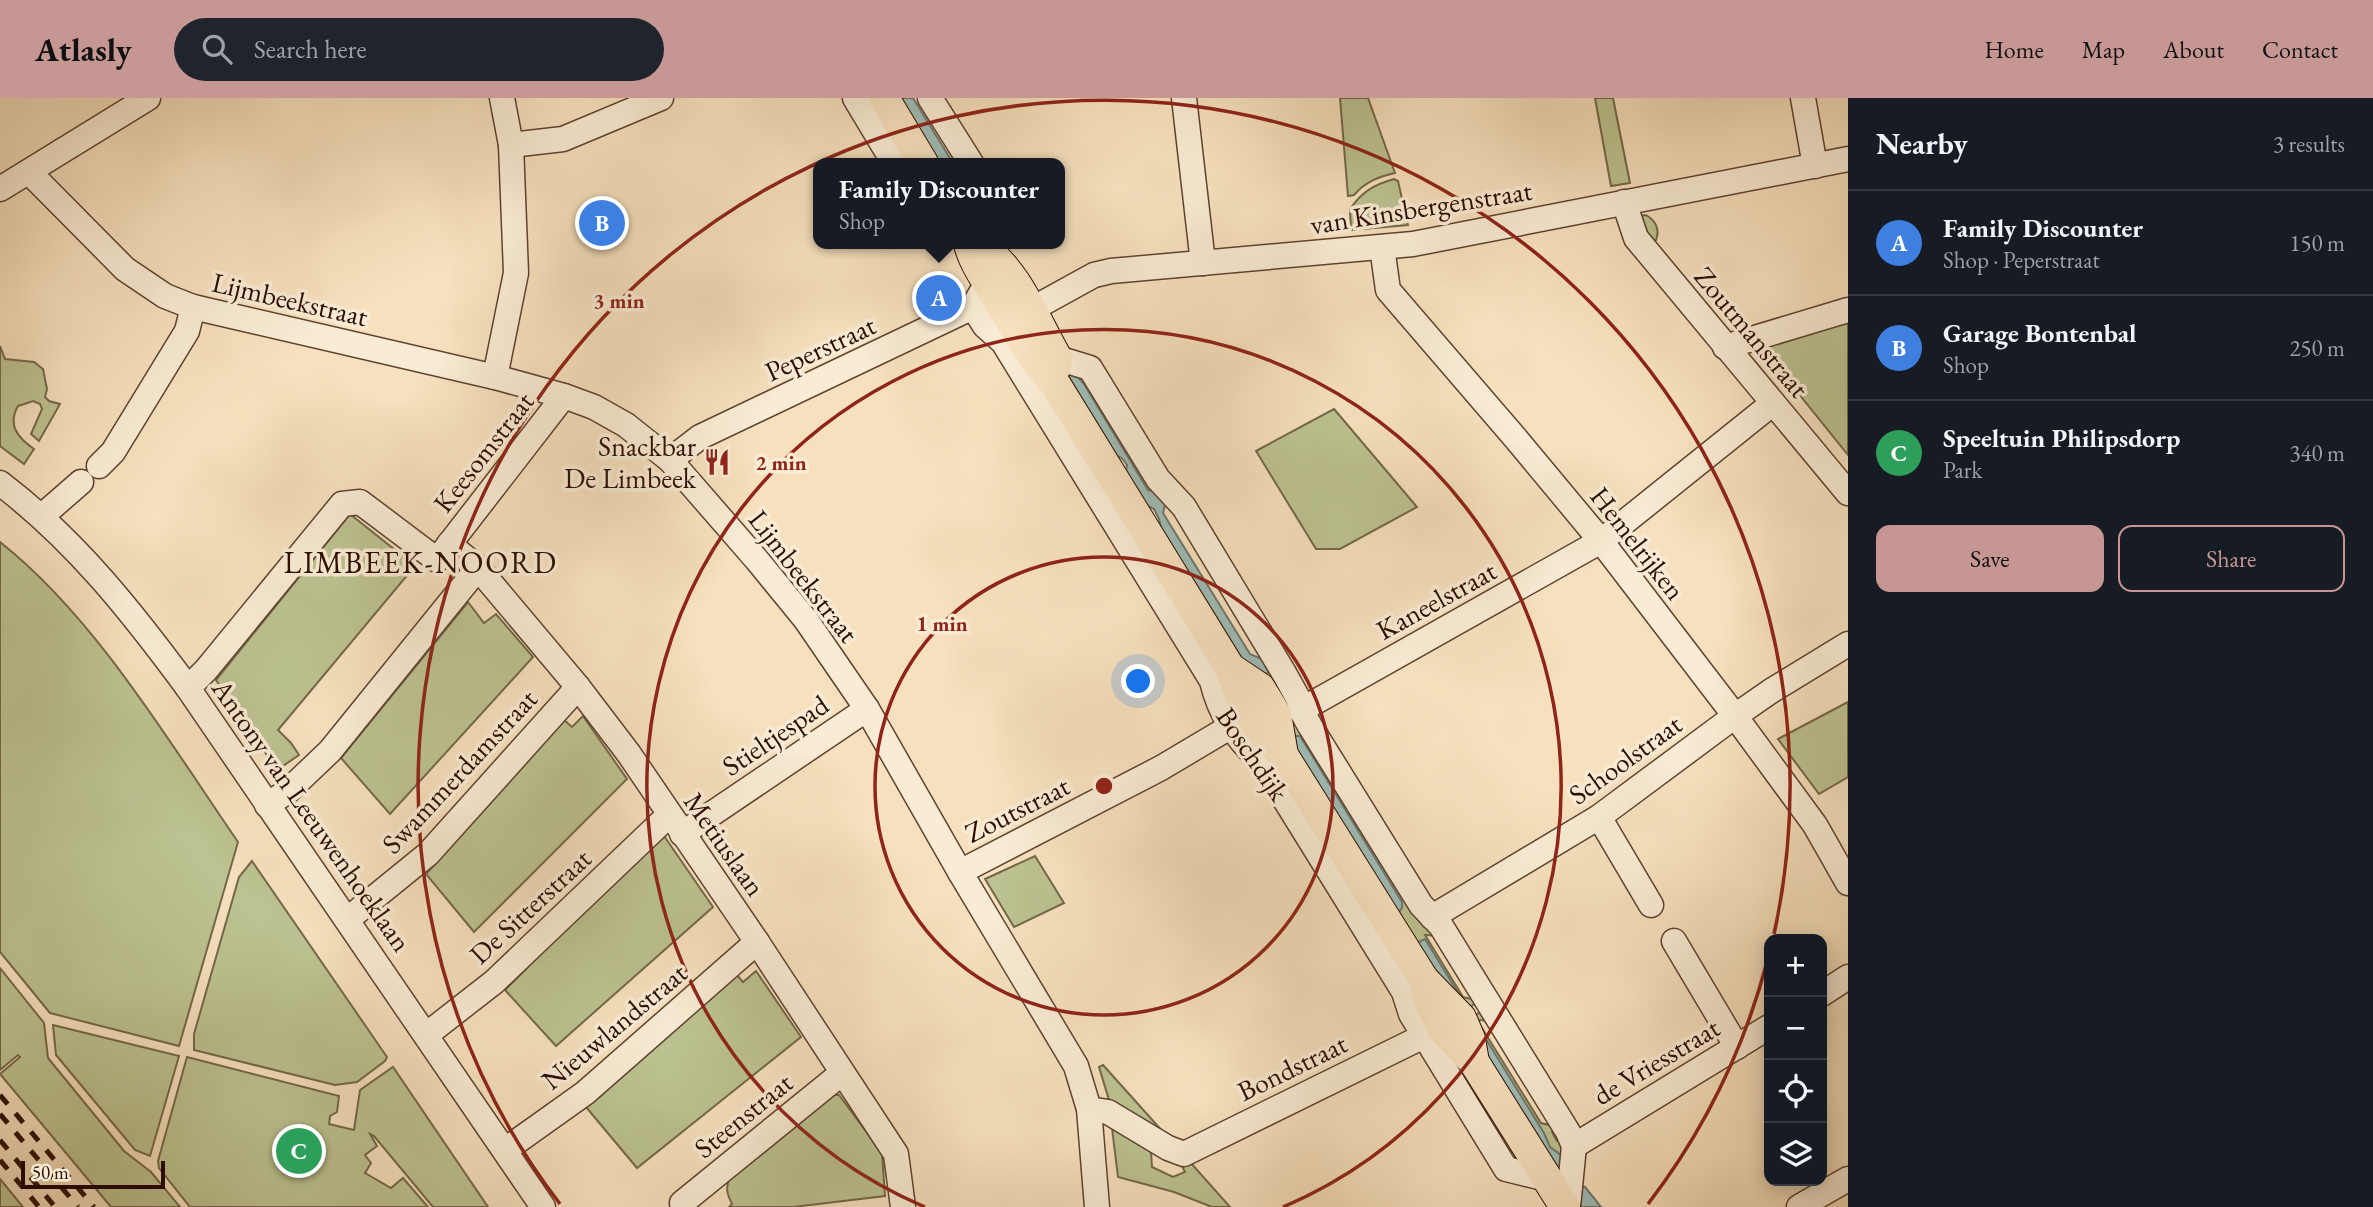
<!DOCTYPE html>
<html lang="en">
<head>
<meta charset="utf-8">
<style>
	body { margin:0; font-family:"EB Garamond",serif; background:#20242c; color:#f1f3f6 }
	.controls { position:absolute; right:21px; bottom:21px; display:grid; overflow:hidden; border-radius:14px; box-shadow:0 4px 18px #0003 }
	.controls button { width:63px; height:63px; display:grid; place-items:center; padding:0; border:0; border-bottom:2px solid #363941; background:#171b24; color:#f1f3f6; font:35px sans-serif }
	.scale { position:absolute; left:21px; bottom:18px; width:144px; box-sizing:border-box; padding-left:7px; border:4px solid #2c0d00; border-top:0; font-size:19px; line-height:24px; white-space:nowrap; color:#2c0d00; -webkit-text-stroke:5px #f9ebd4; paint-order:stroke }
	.you { position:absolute; left:1139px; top:584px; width:24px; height:24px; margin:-18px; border:5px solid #fff; border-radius:50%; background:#1a73e8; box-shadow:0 0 0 10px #1a73e833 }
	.badge { display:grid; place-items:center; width:46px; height:46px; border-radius:50%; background:#c59692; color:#fff; font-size:23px; font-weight:700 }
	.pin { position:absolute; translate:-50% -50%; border:4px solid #fff; box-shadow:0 2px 7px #0006 }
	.popup { position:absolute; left:813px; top:60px; width:252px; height:91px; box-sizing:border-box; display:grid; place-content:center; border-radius:14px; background:#171b24; filter:drop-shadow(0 2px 5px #0005); font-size:23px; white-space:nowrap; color:#9ea1a6 }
	.popup b { font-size:26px; color:#f1f3f6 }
	.popup::after { content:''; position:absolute; left:50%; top:100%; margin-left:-14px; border:14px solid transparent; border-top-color:#171b24 }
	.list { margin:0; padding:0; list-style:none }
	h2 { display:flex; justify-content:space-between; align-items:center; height:91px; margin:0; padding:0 28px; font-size:30px }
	h2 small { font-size:23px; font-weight:400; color:#9ea1a6 }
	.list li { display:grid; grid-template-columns:46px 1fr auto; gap:21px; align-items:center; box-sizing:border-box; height:105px; padding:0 28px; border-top:2px solid #363941 }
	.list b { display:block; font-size:26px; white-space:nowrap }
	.list p { margin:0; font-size:23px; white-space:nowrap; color:#9ea1a6 }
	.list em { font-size:23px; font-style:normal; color:#9ea1a6 }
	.actions { display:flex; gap:14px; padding:21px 28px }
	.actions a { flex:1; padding:16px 0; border:2px solid #c59692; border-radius:14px; text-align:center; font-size:24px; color:#c59692 }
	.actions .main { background:#c59692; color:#111 }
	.icon { flex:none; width:38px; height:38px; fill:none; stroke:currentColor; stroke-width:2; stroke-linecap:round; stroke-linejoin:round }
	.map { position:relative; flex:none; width:1848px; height:1109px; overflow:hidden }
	header { display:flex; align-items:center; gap:42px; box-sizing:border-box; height:98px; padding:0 35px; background:#c59692; color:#111 }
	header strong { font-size:33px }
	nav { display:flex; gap:38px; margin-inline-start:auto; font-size:24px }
	.search { width:490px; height:63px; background:#20242c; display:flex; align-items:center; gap:18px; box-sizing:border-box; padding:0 24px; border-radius:38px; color:#9ea1a6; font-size:26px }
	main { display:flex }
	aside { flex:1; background:#171b24 }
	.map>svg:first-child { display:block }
	.green { fill:#bcc291; stroke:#746848; stroke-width:2 }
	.water { fill:#9ebcb6; stroke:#70766d; stroke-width:2 }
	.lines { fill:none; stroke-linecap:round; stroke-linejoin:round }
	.minor-casing { stroke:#5e422f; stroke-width:27 }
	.major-casing { stroke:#2c0d00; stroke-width:32 }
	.minor { stroke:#f9ebd4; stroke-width:24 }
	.major { stroke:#f6e0bd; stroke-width:30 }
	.rail { stroke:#2c0d00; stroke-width:5; stroke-dasharray:12 12; stroke-linecap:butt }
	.ring { fill:none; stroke:#8f2418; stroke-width:3.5 }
	.labels { text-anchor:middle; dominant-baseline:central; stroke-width:7; stroke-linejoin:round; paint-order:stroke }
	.street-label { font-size:28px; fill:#2c0d00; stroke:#f9ebd4 }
	.poi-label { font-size:28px; fill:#2c0d00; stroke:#f9ebd4; text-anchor:end }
	.neighbourhood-label { font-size:30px; letter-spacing:2px; fill:#2c0d00; stroke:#f9ebd4 }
	.centre { fill:#8f2418; stroke:#f9ebd4; stroke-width:3.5 }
	.ring-label { font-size:21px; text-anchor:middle; font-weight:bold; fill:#8f2418; stroke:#f9ebd4; stroke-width:7; stroke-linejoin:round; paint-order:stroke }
</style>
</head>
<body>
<header>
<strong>Atlasly</strong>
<div class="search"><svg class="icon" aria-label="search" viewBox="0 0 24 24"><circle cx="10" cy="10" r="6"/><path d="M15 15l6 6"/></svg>Search here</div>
<nav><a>Home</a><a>Map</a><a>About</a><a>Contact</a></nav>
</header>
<main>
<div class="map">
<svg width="1848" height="1109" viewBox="0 0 1848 1109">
	<rect width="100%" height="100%" fill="#f6e0bd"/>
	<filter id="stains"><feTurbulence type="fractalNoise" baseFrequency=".00286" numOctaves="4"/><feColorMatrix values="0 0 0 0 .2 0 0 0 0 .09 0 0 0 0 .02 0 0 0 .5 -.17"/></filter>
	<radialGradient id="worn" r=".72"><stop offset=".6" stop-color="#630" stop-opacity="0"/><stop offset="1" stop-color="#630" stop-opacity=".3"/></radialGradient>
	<g class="green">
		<path d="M1340,0H1368L1395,75C1378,79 1365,84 1354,97L1348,98Z"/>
		<path d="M1595,0H1613L1630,85L1611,88Z"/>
		<path d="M1394,81L1398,83L1408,127L1351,132L1350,111C1362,94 1373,87 1394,81Z"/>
		<path d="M1646,117C1656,123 1660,131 1656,142L1652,144L1639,118Z"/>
		<path d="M1848,225V357L1761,249Z"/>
		<path d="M0,248L5,261L34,264L43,271L47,291L45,299L49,303L60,306L39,343L31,336L42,311L40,306L33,303L18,308C7,327 18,340 34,351L24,366L0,348Z"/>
		<path d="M1334,311L1417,409L1340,451H1316L1256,353Z"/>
		<path d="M350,416L415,468L278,632L291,645L299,657L277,672L216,582Z"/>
		<path d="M0,444C96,520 169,644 238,744L179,948L50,915L0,854Z"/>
		<path d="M468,504L484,525L496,516L533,559L390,716L341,660Z"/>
		<path d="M1848,604V679L1819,696L1778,641Z"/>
		<path d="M1297,612L1301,637L1412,815L1440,838L1425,837L1463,899L1480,903L1463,913L1443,892L1284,620Z"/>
		<path d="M583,618L627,681L474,834L426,776L564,622L572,629Z"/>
		<path d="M662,735L713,809L556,948L505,892Z"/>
		<path d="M1035,758L1064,805L1014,829L985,781Z"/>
		<path d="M252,763L387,959L385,963L357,984L335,987L194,952V936L239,779Z"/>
		<path d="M0,870L44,925L48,960L124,1053L151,1074L180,1109H111L0,976L20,959L18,957L0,972Z"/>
		<path d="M756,873L801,939L637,1070L586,1009L736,876L743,884Z"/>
		<path d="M1485,911L1493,923L1477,922L1541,1025L1558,1029L1552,1034L1557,1043L1564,1039L1563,1084L1468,922Z"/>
		<path d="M53,927L179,958L150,1058L135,1052L56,957Z"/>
		<path d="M1442,938L1520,1055L1517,1066L1451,959Z"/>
		<path d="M187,959L339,998L337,1014L330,1018L329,1026L354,1032L360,992L393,969L488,1109H433L374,1038L370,1036L377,1048L365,1057L371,1065L365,1075L391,1090L403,1080L428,1109H190L159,1070L158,1063Z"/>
		<path d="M1103,967L1164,1035L1109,1002L1099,969Z"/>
		<path d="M832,997H839L882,1055L885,1098L793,1109H729L732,1106C727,1096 725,1090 730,1078Z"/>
		<path d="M1112,1030L1151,1054L1152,1069L1173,1079L1185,1074L1182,1068L1190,1064L1230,1109H1212L1174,1094L1118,1079Z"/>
		<path d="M0,1081L23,1109H0Z"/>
	</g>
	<g class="water">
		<path d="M898,0H913L953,65H938Z"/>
		<path d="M1068,276H1075L1084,286L1148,392L1154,393L1166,403L1163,415L1250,556L1269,564L1274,571L1260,579L1244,567L1164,441L1159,421L1154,411L1141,404L1125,378L1127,367C1123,360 1120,358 1112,357L1071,288Z"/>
		<path d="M1296,638H1300L1402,804V810L1399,814L1392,812L1300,664L1292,640Z"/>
		<path d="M1425,841L1462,901V904L1414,846Z"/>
		<path d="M1479,930L1544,1035L1550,1049L1561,1057L1562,1079L1486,964Z"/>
		<path d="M1581,1088L1585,1089L1601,1109H1578Z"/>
	</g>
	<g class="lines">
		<defs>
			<g id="minor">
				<path d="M855,0L894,65"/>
				<path d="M930,0L971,65"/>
				<path d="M1184,0L1203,165"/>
				<path d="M1803,0L1815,68"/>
				<path d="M511,47L563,41L661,0"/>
				<path d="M29,74L125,171L165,198L193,209L495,279L564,298L594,309L626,327L670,362L757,462L806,522L867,611L960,774L1076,968L1089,1011L1097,1109"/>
				<path d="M0,91L148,0"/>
				<path d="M1624,104L1636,140L1848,395"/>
				<path d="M1382,149L1388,192L1517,342L1601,443L1735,618L1815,727L1848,785"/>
				<path d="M973,209L985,228L1003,244L1212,583C1219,614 1237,642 1261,663L1404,894L1411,916L1506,1071L1547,1081"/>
				<path d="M1016,220L1094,177L1111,173L1413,146L1848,61"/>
				<path d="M1725,249L1848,212"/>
				<path d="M1057,260L1090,270L1158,381L1184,409L1284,575L1299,602L1301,612L1310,628L1421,807L1441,828L1568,1034L1574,1048L1568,1109"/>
				<path d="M495,279L516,175L511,47L502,0"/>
				<path d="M670,362L700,339L973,209L981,195"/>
				<path d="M99,368L113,354L187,233L193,209"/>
				<path d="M0,385C75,442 132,514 188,590L543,1109"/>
				<path d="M42,418L81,384"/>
				<path d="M449,446L478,470L578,589L629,656L757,844L896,1056L903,1109"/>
				<path d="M188,590L206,572L342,406L360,404L437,462L564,298"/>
				<path d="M1301,612L1601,443L1773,305"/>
				<path d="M267,707L288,693L330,653L478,470"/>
				<path d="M1599,719L1651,807"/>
				<path d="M682,736L867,611"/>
				<path d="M960,774L1161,670L1245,620"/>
				<path d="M1432,819L1599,719L1735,618L1771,593L1848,546"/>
				<path d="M348,821L428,756L578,589"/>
				<path d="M1674,843L1737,949"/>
				<path d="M1822,896L1848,879"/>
				<path d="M426,937L494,884L669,717"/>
				<path d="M1089,1011L1108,1014L1168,1050L1184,1056L1424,938"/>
				<path d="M1574,1048L1769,929"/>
				<path d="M505,1052L585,995L757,844"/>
				<path d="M682,1105L842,975"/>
				<path d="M1799,1109L1848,1081"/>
			</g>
			<g id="major">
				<path d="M884,0L923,65"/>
				<path d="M969,146C973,164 987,183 997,200C1015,229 1031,262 1056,287L1230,570C1244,613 1252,625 1283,657L1424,882L1461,920L1470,941L1474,964"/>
				<path d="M978,146C1016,170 1035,222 1057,260L1056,269"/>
				<path d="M1230,570L1260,590L1276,616L1283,657"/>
				<path d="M1426,892L1430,905L1442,931L1474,964L1565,1109"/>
			</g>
		</defs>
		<use href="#minor" class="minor-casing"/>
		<use href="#major" class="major-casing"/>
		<use href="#minor" class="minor"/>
		<use href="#major" class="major"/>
		<g class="rail">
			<path d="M0,997L94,1109"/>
			<path d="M0,1016L78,1109"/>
			<path d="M0,1042L55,1109"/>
			<path d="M0,1062L39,1109"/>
		</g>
	</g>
	<g class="ring">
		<circle cx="1104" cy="688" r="229"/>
		<path d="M925 1109A457 457 0 1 1 1283 1109"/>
		<path d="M1768 860A686 686 0 0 1 1648 1106M560 1106A686 686 0 1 1 1774 836"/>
	</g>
	<defs>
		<symbol id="restaurant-bare" viewBox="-9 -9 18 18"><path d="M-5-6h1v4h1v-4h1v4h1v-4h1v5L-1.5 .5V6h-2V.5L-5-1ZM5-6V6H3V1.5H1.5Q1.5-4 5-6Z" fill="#8f2418" stroke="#f9ebd4" stroke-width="2.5" paint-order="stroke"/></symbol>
	</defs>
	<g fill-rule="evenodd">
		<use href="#restaurant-bare" x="698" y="345" width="38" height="38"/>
	</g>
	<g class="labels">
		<g class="street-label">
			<text transform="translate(1421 109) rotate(-9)">van Kinsbergenstraat</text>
			<text transform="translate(290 201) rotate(13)">Lijmbeekstraat</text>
			<text transform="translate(1752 234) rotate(50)">Zoutmanstraat</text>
			<text transform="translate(820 250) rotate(-25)">Peperstraat</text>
			<text transform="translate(483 354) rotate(-52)">Keesomstraat</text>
			<text transform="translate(1638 445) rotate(52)">Hemelrijken</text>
			<text transform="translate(804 478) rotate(52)">Lijmbeekstraat</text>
			<text transform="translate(1436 502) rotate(-29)">Kaneelstraat</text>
			<text transform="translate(775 637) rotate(-34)">Stieltjespad</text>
			<text transform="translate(1253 656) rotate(56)">Boschdijk</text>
			<text transform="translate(1625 661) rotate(-36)">Schoolstraat</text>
			<text transform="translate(459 673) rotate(-47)">Swammerdamstraat</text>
			<text transform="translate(1017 711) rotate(-27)">Zoutstraat</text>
			<text transform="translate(312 717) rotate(55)">Antony van Leeuwenhoeklaan</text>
			<text transform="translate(725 746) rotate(55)">Metiuslaan</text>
			<text transform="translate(530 808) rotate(-43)">De Sitterstraat</text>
			<text transform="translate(614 928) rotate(-40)">Nieuwlandstraat</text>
			<text transform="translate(1656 963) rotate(-31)">de Vriesstraat</text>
			<text transform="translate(1292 969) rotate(-26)">Bondstraat</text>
			<text transform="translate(743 1017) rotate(-39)">Steenstraat</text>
		</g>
		<g class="poi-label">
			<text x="696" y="348">Snackbar<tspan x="696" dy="32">De Limbeek</tspan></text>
		</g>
		<g class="neighbourhood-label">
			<text x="421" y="464">LIMBEEK-NOORD</text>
		</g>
	</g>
	<circle cx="1104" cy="688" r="10" class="centre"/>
	<g class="ring-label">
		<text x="619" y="210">3 min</text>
		<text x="781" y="372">2 min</text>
		<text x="942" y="533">1 min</text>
	</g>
	<rect width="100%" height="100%" filter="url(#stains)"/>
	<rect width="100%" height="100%" fill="url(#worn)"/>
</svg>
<div class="controls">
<button>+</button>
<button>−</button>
<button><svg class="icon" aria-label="locate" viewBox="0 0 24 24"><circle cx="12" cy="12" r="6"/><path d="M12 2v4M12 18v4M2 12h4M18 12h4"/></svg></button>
<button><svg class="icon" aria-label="layers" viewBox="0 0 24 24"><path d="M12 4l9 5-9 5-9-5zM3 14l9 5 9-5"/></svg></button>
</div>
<div class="scale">50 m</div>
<div class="you"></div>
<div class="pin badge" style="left:939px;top:200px;background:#3f7fe0">A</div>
<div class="popup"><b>Family Discounter</b>Shop</div>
<div class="pin badge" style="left:602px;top:125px;background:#3f7fe0">B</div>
<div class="pin badge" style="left:299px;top:1053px;background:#2e9e5b">C</div>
</div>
<aside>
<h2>Nearby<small>3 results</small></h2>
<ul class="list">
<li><span class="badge" style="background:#3f7fe0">A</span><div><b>Family Discounter</b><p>Shop · Peperstraat</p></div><em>150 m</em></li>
<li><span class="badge" style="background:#3f7fe0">B</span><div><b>Garage Bontenbal</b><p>Shop</p></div><em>250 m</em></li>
<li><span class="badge" style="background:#2e9e5b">C</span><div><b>Speeltuin Philipsdorp</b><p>Park</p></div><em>340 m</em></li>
</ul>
<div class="actions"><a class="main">Save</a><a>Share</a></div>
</aside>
</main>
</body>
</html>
